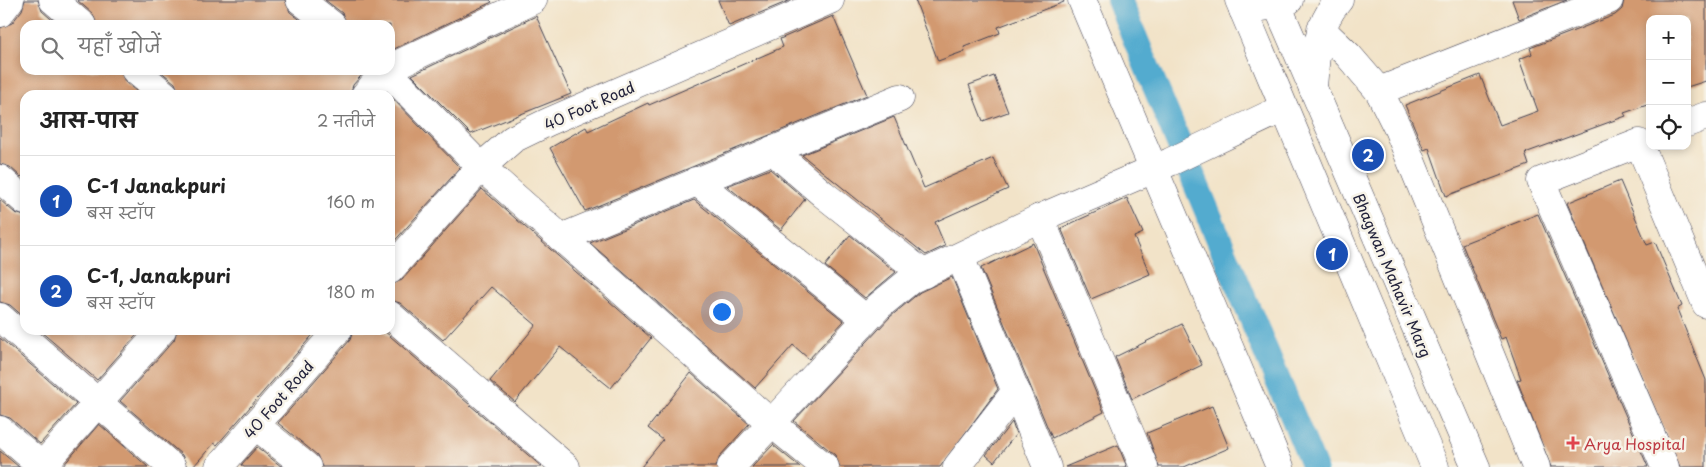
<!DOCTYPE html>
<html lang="hi">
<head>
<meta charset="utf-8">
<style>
	body { margin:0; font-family:"Playpen Sans","Playpen Sans Deva",sans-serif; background:#f6f6f6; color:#222 }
	.controls { position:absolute; right:15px; top:15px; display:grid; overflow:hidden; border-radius:10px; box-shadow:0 2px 8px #0003 }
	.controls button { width:45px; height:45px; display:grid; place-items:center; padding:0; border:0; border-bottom:1px solid #e0e0e0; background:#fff; color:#222; font:25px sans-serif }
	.you { position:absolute; left:721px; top:311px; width:18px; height:18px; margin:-12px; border:4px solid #fff; border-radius:50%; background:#1a73e8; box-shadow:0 0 0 8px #1a73e833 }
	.badge { display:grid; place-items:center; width:32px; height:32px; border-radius:50%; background:#d93025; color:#fff; font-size:16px; font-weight:700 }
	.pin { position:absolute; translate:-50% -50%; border:2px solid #fff; box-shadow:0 1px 5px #0006 }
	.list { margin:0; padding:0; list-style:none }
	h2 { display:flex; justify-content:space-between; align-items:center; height:65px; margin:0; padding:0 20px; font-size:21px }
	h2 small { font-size:16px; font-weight:400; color:#767676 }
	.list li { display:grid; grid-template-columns:32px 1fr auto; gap:15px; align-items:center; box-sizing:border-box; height:90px; padding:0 20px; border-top:1px solid #e0e0e0 }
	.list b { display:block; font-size:19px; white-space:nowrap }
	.list p { margin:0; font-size:16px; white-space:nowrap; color:#767676 }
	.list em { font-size:16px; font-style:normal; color:#767676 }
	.icon { flex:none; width:28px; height:28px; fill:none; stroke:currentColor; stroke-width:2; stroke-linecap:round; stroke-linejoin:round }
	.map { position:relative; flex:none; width:1706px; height:467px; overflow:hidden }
	.search { position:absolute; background:#fff; box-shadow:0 2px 8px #0003; left:20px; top:20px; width:375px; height:55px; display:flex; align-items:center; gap:12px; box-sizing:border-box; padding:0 18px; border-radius:15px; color:#767676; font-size:19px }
	.panel { position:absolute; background:#fff; box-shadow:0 2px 8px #0003; left:20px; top:90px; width:375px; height:245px; border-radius:15px }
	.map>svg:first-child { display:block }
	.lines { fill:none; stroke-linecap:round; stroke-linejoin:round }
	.canal { stroke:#52abcf; stroke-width:26 }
	.building { fill:#d29970 }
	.street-casing { stroke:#413f50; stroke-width:29 }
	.secondary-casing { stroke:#413f50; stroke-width:29 }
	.primary-casing { stroke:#413f50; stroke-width:29 }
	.street { stroke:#fff; stroke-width:28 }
	.secondary { stroke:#fff; stroke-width:28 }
	.primary { stroke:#fff; stroke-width:28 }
	.health-dot { fill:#e0444e; stroke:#f7f3e8; stroke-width:2 }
	.labels { text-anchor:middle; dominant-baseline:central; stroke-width:5; stroke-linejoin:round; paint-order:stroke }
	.street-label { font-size:15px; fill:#22223b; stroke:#f7f3e8 }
	.health-label { font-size:15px; fill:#be3a42; stroke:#f7f3e8; text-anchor:start }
</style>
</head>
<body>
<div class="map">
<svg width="1706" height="467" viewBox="0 0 1706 467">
	<rect width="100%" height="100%" fill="#f7f3e8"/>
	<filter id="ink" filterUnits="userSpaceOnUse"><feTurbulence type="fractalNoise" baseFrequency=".02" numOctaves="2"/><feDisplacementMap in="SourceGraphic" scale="10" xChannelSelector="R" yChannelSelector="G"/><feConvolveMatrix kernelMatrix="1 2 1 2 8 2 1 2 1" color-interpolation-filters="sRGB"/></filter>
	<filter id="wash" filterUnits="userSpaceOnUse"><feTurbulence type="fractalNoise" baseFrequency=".0096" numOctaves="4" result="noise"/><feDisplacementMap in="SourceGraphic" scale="20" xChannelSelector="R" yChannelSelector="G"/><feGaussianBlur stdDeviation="1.12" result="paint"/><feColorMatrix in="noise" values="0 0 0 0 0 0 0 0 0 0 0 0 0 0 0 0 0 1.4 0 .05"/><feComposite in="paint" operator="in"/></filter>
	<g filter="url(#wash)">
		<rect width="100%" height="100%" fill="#f2e3c8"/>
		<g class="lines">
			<path class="canal" d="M1119,0L1314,467"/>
		</g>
		<g id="blocks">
			<g class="building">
				<path d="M25,0H38L42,11L58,25H25V70H120L125,82L141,95H25V173L21,177L10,167L0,164V28L12,23L22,10Z"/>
				<path d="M77,0H285L290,12L307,25H97L93,14Z"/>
				<path d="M325,0H490L492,2L390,51V25H347L342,13Z"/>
				<path d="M718,0H791L729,26Z"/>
				<path d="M915,0H1063L1064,2L998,27L1000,33L964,47L965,51L938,61Z"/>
				<path d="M1512,0H1567L1519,19Z"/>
				<path d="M1624,0H1706V81L1687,87V19H1650V104L1624,113L1626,116L1525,153L1529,165L1446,196L1429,148L1424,150L1405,105L1480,75L1500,125L1538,111L1519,59L1532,54L1530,48L1615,15L1622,9Z"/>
				<path d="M536,16L571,94L471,134L412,75Z"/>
				<path d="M833,16L867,95L585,211L550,148L586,127L588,131L648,103L649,105L783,47L780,39Z"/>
				<path d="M159,70H366L353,85L350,95H180L175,83Z"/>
				<path d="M994,76L1008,112L983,121L969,85Z"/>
				<path d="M390,96L460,168L390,246Z"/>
				<path d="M894,117L924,188L993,158L1008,189L935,222L945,246L926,255L802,155Z"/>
				<path d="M770,169L805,199L781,230L727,186Z"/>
				<path d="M1620,181L1647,245L1655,242L1682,306L1677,309L1706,380V467H1680L1567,203Z"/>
				<path d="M482,189L651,338L611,388L560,347L515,402L490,381L536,325L491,287L443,340L400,303L390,300V285L402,280Z"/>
				<path d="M1127,198L1143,233L1134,237L1150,274L1091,299L1061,228Z"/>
				<path d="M0,200L15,213L25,216V318L10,305L0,302Z"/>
				<path d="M694,200L844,321L809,359L793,345L755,388L590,243Z"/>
				<path d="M1538,214L1648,467H1551L1517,380L1521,379L1506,337L1501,339L1462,244Z"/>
				<path d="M850,235L896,272L865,298L825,266Z"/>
				<path d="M1033,243L1104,412L1052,438L981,268Z"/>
				<path d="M952,277L998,389L940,467H840L835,455L794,421L890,317L920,292Z"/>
				<path d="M1182,324L1202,365L1132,399L1115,357Z"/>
				<path d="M39,330H141L97,380Z"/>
				<path d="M177,330H317L217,445L214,443L193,467H187L182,455L120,401L174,340Z"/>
				<path d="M353,330H383L542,467H322L317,455L278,423L350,340Z"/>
				<path d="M0,338L76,404L40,444L10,418L0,415Z"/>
				<path d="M691,373L749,424L720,456L716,467H641L663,440L648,428Z"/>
				<path d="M1212,406L1229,448L1184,467H1159L1147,433Z"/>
				<path d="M1012,422L1016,434L994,462L986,455Z"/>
				<path d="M99,424L148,467H62Z"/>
				<path d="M773,445L800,467H752Z"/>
				<path d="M1118,445L1127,467H1065Z"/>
				<path d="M257,447L282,467H244L241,465Z"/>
				<path d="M0,451L19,467H0Z"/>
			</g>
		</g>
	</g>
	<g filter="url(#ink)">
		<use href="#blocks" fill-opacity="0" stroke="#413f50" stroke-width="1"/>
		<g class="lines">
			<defs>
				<g id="street">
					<path d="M53,0L82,25"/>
					<path d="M300,0L332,25"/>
					<path d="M1082,0L1280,467"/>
					<path d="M0,13L10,0"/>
					<path d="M1321,29L1348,55L1379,91L1398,129L1536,467"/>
					<path d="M390,68L533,0"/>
					<path d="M135,70L165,95"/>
					<path d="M386,70L481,167L770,422L825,467"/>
					<path d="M1379,91L1609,0"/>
					<path d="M365,95L386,70"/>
					<path d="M1687,123L1706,116"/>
					<path d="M772,150L823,194L924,274"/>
					<path d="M0,179L25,201"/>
					<path d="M696,181L866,319"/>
					<path d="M1040,218L1144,467"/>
					<path d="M561,238L900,98"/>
					<path d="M960,257L1047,467"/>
					<path d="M390,270L481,167L513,139L548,122L830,0"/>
					<path d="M390,315L566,467"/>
					<path d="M0,317L172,467"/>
					<path d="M255,425L307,467"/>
					<path d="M0,430L42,466"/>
					<path d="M41,467L162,330"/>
					<path d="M219,467L338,330"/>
					<path d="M731,467L879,306L912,279L1040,218L1170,162L1284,108"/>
					<path d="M957,467L1016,391"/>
					<path d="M1665,467L1541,181L1639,143L1706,304"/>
				</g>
				<g id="secondary">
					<path d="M1243,10L1276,5L1289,0"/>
					<path d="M1313,89C1315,58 1317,24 1339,0"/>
				</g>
				<g id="primary">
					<path d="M1239,0L1435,467"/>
					<path d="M1275,0L1476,467"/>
				</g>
			</defs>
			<use href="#street" class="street-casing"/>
			<use href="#secondary" class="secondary-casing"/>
			<use href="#primary" class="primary-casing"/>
			<use href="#street" class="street"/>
			<use href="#secondary" class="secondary"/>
			<use href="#primary" class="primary"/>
		</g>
	</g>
	<path class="health-dot" d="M1570.5 435.5h5v5h5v5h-5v5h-5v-5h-5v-5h5z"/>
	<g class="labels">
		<g class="street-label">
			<text transform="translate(589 105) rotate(-24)">40 Foot Road</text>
			<text transform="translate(1393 275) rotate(67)">Bhagwan Mahavir Marg</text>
			<text transform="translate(278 399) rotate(-49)">40 Foot Road</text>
		</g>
		<g class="health-label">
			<text x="1584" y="443">Arya Hospital</text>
		</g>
	</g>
</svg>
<div class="controls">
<button>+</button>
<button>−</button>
<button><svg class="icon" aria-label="locate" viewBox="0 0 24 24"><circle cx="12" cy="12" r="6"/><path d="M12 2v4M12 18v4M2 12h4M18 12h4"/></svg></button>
</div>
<div class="you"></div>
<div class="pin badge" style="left:1332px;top:254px;background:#1a4fb4">1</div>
<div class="pin badge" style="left:1368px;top:155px;background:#1a4fb4">2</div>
<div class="search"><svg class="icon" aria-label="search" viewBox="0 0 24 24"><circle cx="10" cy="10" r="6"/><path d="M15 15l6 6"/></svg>यहाँ खोजें</div>
<section class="panel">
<h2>आस-पास<small>2 नतीजे</small></h2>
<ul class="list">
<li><span class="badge" style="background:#1a4fb4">1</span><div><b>C-1 Janakpuri</b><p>बस स्टॉप</p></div><em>160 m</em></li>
<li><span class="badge" style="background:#1a4fb4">2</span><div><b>C-1, Janakpuri</b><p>बस स्टॉप</p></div><em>180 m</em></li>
</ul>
</section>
</div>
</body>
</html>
